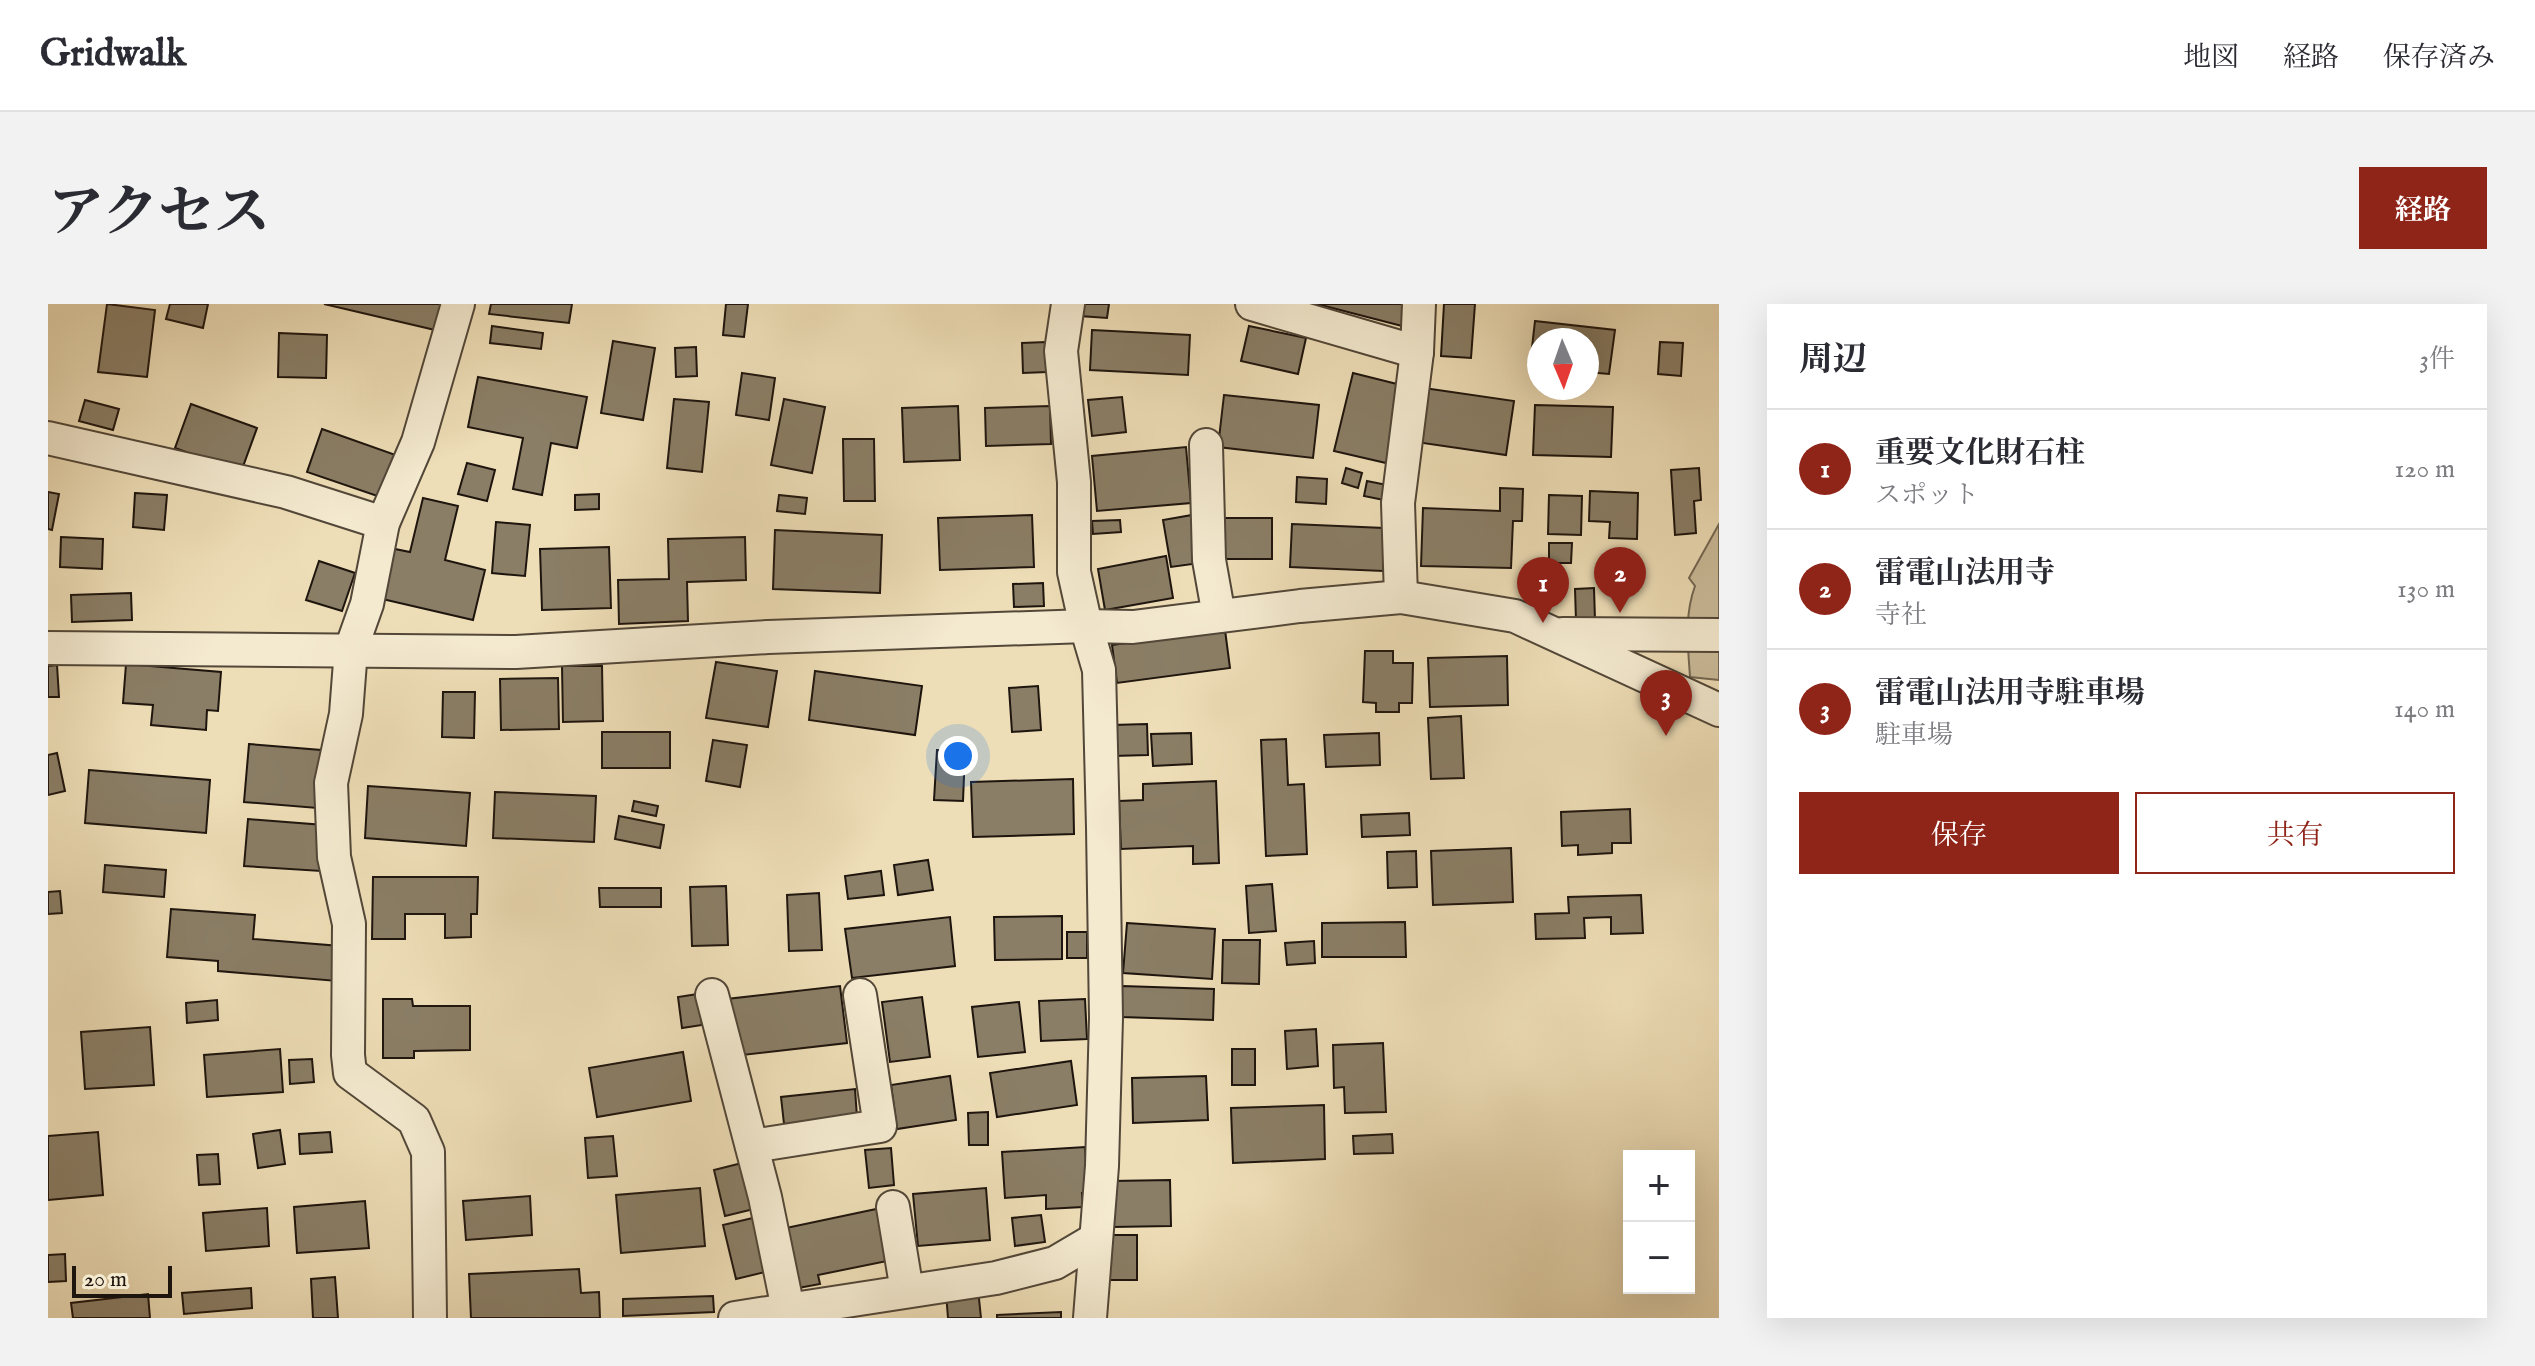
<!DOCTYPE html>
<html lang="ja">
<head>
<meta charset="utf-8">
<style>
	body { margin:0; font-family:"IM FELL English","Noto Serif JP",serif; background:#f2f2f3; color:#2b2b33 }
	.controls { position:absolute; right:24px; bottom:24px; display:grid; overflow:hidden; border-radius:0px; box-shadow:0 8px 32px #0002 }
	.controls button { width:72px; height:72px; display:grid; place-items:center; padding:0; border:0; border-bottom:2px solid #e1e1e2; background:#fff; color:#2b2b33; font:40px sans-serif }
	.compass { position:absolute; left:1479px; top:24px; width:72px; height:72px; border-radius:50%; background:#fff; box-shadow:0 8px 32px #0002; rotate:178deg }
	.scale { position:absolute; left:24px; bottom:20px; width:100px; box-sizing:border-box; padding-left:8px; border:4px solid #1e150e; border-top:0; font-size:22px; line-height:28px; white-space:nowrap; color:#1e150e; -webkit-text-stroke:6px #f4ead0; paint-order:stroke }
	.you { position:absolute; left:910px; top:452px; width:28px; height:28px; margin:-20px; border:6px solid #fff; border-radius:50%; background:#1a73e8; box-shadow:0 0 0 12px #1a73e833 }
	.badge { display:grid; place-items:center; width:52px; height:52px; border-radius:50%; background:#8f2418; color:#fff; font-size:26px; font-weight:700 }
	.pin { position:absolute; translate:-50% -66px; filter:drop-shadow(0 2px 4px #0008) }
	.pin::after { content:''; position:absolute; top:42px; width:28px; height:24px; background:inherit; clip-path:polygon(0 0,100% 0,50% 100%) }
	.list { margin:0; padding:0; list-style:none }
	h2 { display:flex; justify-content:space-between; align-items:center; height:104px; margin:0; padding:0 32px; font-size:34px }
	h2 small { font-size:26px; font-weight:400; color:#7c7c81 }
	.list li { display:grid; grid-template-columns:52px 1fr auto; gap:24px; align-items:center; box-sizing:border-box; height:120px; padding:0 32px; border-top:2px solid #e1e1e2 }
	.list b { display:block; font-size:30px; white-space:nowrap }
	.list p { margin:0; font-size:26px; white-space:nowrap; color:#7c7c81 }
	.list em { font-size:26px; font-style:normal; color:#7c7c81 }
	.actions { display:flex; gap:16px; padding:24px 32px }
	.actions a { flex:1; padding:18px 0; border:2px solid #8f2418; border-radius:0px; text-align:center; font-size:28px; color:#8f2418 }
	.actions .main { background:#8f2418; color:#fff }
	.map { position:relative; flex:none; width:1671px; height:1014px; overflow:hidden; border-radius:0px }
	header { display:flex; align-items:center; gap:48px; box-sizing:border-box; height:112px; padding:0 40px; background:#fff; border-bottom:2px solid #e1e1e2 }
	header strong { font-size:38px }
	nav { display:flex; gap:44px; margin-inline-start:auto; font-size:28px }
	.intro { display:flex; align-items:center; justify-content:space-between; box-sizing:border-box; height:192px; padding:0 48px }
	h1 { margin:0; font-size:56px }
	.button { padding:20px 36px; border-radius:0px; background:#8f2418; color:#fff; font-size:28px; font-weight:700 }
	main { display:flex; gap:48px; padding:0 48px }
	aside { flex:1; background:#fff; border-radius:0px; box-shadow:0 8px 32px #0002 }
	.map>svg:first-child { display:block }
	.green { fill:#cbbc9a; stroke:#746854; stroke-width:2 }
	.building { fill:#8a7e66; stroke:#1e150e; stroke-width:2 }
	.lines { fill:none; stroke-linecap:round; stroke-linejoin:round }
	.minor-casing { stroke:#524738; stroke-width:36 }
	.minor { stroke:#f4ead0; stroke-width:32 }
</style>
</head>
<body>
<header>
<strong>Gridwalk</strong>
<nav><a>地図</a><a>経路</a><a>保存済み</a></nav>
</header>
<div class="intro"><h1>アクセス</h1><a class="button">経路</a></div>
<main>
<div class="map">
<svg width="1671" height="1014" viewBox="0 0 1671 1014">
	<rect width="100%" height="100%" fill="#eedeb7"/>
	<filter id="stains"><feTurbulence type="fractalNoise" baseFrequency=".0025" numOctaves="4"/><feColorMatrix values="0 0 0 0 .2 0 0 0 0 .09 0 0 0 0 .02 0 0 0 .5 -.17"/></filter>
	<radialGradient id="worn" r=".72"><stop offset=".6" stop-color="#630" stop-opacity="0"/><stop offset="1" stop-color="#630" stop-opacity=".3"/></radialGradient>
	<path class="green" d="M1671,220V376L1642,373C1640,342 1636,312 1647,282L1641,274Z"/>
	<g class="building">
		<path d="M59,0L107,6L99,73L50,68Z"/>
		<path d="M122,0H160L155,24L118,15Z"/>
		<path d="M276,0H393L387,26Z"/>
		<path d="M443,0H524L521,19L441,10Z"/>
		<path d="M678,0H700L696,33L675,31Z"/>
		<path d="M1033,0H1061L1059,14L1032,12Z"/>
		<path d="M1269,0H1359L1354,22Z"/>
		<path d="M1396,0H1427L1423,54L1393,52Z"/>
		<path d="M1487,17L1567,26L1561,70L1539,68V36H1491V62L1482,61Z"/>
		<path d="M444,22L495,29L493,45L442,39Z"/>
		<path d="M1201,22L1258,34L1250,70L1193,57Z"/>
		<path d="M1044,26L1142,31L1140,71L1042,66Z"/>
		<path d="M231,29L279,31L278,74L230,73Z"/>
		<path d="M565,37L607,44L595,116L553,109Z"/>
		<path d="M998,38L999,68L975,69L974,39Z"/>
		<path d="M1612,38L1635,39L1633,72L1610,70Z"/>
		<path d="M648,43L649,72L628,73L627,44Z"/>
		<path d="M694,69L727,74L721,116L688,111Z"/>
		<path d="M1305,69L1357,82L1338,159L1286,147Z"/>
		<path d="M430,73L539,93L529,144L503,139L494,191L465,185L475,134L420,123Z"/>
		<path d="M1376,84L1466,97L1458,151L1368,138Z"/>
		<path d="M1176,91L1271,101L1265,154L1170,143Z"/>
		<path d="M1074,93L1078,128L1044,132L1040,96Z"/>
		<path d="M626,95L661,98L654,168L619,164Z"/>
		<path d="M736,95L777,103L764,169L723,161Z"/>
		<path d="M37,96L71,105L65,126L31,117Z"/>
		<path d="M143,100L209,124L193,168L127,144Z"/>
		<path d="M1487,101L1565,103L1563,153L1485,151Z"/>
		<path d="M910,102L912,156L856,158L854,104Z"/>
		<path d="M1002,102L1003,140L938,142L937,104Z"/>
		<path d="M274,125L359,155L344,197L259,168Z"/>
		<path d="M795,135H826L827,197H796Z"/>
		<path d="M1138,143L1143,199L1049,207L1044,152Z"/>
		<path d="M419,159L447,166L439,197L410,190Z"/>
		<path d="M1298,164L1314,169L1310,184L1294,179Z"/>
		<path d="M1651,164L1653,196L1646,197L1648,229L1627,231L1623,166Z"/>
		<path d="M1249,173L1279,175L1278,200L1248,198Z"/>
		<path d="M1319,177L1339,181L1336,196L1316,192Z"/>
		<path d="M1452,184L1475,185L1474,217H1465L1463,264L1373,262L1375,204L1452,207Z"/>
		<path d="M1542,187L1590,189L1589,235L1561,234L1562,218L1541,217Z"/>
		<path d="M0,188L11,190L4,226L0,225Z"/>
		<path d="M87,189L119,191L116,226L85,223Z"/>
		<path d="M551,190V205L527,206V191Z"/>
		<path d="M731,191L759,194L757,210L729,207Z"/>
		<path d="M1501,191L1534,192L1533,231L1500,230Z"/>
		<path d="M375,194L410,202L397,256L437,266L425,316L330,294L342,244L362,248Z"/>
		<path d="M984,211L986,263L892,266L890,214Z"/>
		<path d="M1144,211L1152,259L1123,263L1115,216Z"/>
		<rect x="1174" y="214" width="50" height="41"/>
		<path d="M1072,216L1073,228L1045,230L1044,217Z"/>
		<path d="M448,218L482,221L477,272L444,269Z"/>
		<path d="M1244,220L1336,224L1335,267L1242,263Z"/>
		<path d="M727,226L834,231L832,289L725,285Z"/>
		<path d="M13,233L55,235L54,265L12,263Z"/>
		<path d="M697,233L698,276L639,278L640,317L571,320L570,276L621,275L620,235Z"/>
		<path d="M1501,239H1524L1523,259H1501Z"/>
		<path d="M561,243L563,304L494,306L492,245Z"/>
		<path d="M1118,252L1125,294L1057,306L1050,265Z"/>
		<path d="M271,257L307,269L294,307L258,296Z"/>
		<path d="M995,279L996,302L966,303L965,280Z"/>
		<path d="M1546,284L1547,316L1528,317L1527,285Z"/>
		<path d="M83,289L84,316L24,318L23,291Z"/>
		<path d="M1177,326L1182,364L1069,379L1064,341Z"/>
		<path d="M1317,347H1345V359H1365L1364,399H1351V408H1328V399L1315,398Z"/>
		<path d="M1459,352L1460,401L1382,403L1380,354Z"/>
		<path d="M668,358L729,367L720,423L658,414Z"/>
		<path d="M78,360L173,368L170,407L159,406L158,426L103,421L105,401L75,399Z"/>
		<path d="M9,361L11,393H0V362Z"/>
		<path d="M514,362H554L555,417L515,418Z"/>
		<path d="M767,367L874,382L867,431L761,416Z"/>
		<path d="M510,374L511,425L453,426L452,375Z"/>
		<path d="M990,382L993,426L964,428L961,384Z"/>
		<path d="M395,388H427L426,434L394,433Z"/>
		<path d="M1413,412L1416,474L1383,475L1380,414Z"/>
		<path d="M1099,420L1100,451L1065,452L1064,421Z"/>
		<rect x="554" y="428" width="68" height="36"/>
		<path d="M1143,429L1144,460L1105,462L1103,430Z"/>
		<path d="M1331,429L1332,461L1278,463L1276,431Z"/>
		<path d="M1238,435L1240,481L1256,480L1259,550L1218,552L1213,436Z"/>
		<path d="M665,436L699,441L692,483L658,477Z"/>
		<path d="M201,440L273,446L269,504L196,498Z"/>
		<path d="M889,446L917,448L915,497L886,496Z"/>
		<path d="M9,449L17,487L0,491V451Z"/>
		<path d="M41,466L162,476L158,529L37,519Z"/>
		<path d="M1025,475L1026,530L925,533L923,478Z"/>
		<path d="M1168,477L1171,559L1145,560V542L1073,545L1071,497L1095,496V480Z"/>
		<path d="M320,482L422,489L418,542L317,534Z"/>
		<path d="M447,488L548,492L546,538L445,534Z"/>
		<path d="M586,497L610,502L608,512L584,507Z"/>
		<path d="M1582,505L1583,539H1564V549L1530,551V541L1514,542L1513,508Z"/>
		<path d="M1361,509L1362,531L1314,533L1313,511Z"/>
		<path d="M571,512L616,521L612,544L567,535Z"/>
		<path d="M200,515L276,521L273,567L196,562Z"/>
		<path d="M1463,544L1465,598L1385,601L1383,547Z"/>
		<path d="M1368,547L1369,583L1340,584L1339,548Z"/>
		<path d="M880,556L885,586L850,591L846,561Z"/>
		<path d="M57,561L118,566L116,593L55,588Z"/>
		<path d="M833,567L836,591L800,595L797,572Z"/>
		<path d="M325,573H430L429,610H423V633L397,634V610H357V635H324Z"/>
		<path d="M1224,580L1228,627L1201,629L1198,582Z"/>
		<path d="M678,582L680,641L644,642L642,583Z"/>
		<path d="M551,584H613V603H552Z"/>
		<path d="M12,587L14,609L0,610V588Z"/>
		<path d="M771,589L774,646L741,647L739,591Z"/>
		<path d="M1593,591L1595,629L1563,630V613L1536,614L1537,634L1488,635L1487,610L1521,609L1520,593Z"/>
		<path d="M123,605L207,611L205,635L292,642L289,677L170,667V657L119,653Z"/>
		<path d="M1014,612V655L947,656L946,613Z"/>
		<path d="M902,613L907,662L804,674L797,625Z"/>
		<path d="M1357,618L1358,653H1274V619Z"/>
		<path d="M1079,619L1167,625L1164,675L1075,669Z"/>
		<rect x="1019" y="628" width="20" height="26"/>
		<path d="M1175,636H1212L1211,680L1174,679Z"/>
		<path d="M1266,637L1267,659L1239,661L1237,639Z"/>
		<path d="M792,682L799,739L686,752L679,695Z"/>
		<path d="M1074,682L1166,685L1165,716L1073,713Z"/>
		<path d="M650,690L654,721L634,724L630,693Z"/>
		<path d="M874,693L882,753L842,758L834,698Z"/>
		<path d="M335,695H364L365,702H422V746L366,747V754H335Z"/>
		<path d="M1037,695L1039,735L993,737L991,697Z"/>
		<path d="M169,696L170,716L139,719L138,699Z"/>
		<path d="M971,698L977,748L930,753L924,703Z"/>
		<path d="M102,723L106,781L37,785L33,728Z"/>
		<path d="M1268,725L1270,762L1239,765L1237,727Z"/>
		<path d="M1335,739L1338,808L1297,809L1296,783L1286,784L1285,741Z"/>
		<path d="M232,745L235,788L159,793L156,751Z"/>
		<rect x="1184" y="745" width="23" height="36"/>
		<path d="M635,748L643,797L549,813L541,764Z"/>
		<path d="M264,755L266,778L242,780L241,756Z"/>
		<path d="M1023,757L1029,801L949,813L942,769Z"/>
		<path d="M902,772L908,816L849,825L843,781Z"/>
		<path d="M1158,772L1160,816L1085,819L1084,774Z"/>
		<path d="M807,785L809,813L736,820L733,793Z"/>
		<path d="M1276,801L1277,855L1185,859L1183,804Z"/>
		<path d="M940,808V841H921L920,809Z"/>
		<path d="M232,826L237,860L210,864L205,830Z"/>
		<path d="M50,828L55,891L0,896V832Z"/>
		<path d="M282,828L284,848L252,850L251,830Z"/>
		<path d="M1344,830L1345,849L1306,850L1305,832Z"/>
		<path d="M565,832L569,872L540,874L537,834Z"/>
		<path d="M1037,843L1040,889H1034L1035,903L998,905V891L957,894L954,848Z"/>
		<path d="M843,844L846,881L821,884L817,846Z"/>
		<path d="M170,850L172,880L151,881L149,851Z"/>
		<path d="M698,858L710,904L677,912L666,866Z"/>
		<path d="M1122,876L1123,922L1064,923L1063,877Z"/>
		<path d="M652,884L657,942L573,949L568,891Z"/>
		<path d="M938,884L942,936L870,942L865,890Z"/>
		<path d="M482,892L484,931L418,936L415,897Z"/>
		<path d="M317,897L321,944L249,949L246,903Z"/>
		<path d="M219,904L221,942L158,947L155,909Z"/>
		<path d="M833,904L844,956L770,971L772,980L750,984L738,924Z"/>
		<path d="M993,911L997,938L967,942L964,914Z"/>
		<path d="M709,913L721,967L688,975L675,921Z"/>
		<rect x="1057" y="931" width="32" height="45"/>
		<path d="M17,950L18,977L0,978V951Z"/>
		<path d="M531,965L533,989L551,988L552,1014H423L421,970Z"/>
		<path d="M287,973L290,1014H265L263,975Z"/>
		<path d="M203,984L204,1004L136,1010L134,989Z"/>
		<path d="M930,985L933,1014H900L898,989Z"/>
		<path d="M100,990L102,1014H25L23,999Z"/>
		<path d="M665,992L666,1008L575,1012V995Z"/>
		<path d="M1013,1008V1014H949V1011Z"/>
	</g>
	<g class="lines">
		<defs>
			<g id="minor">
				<path d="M1020,0L1013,47L1026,178V268L1038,322L1051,366L1055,523L1058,714L1054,862L1042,1014"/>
				<path d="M1204,0L1369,48"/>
				<path d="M0,134L238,188L335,219"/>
				<path d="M1158,141L1161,256L1171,312"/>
				<path d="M1353,293L1350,199L1369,48L1371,0"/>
				<path d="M1515,330L1671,331"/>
				<path d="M0,344L468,348L720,333L1038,322L1085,323L1252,302L1353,293L1467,312L1671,406"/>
				<path d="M664,691L717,893L740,1005"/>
				<path d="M704,842L832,822L812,691"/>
				<path d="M845,903L859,987"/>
				<path d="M382,1014L380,848L366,816L302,769L300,751L301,620L286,553L283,479L298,410L303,345L319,300L335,219L370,138L410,0"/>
				<path d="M687,1014L948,974L1007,959L1046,936"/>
			</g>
		</defs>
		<use href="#minor" class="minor-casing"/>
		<use href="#minor" class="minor"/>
	</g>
	<rect width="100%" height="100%" filter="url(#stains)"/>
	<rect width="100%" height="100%" fill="url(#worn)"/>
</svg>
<div class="controls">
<button>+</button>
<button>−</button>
</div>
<svg class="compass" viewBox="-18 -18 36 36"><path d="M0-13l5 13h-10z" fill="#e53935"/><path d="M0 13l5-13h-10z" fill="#7c7c81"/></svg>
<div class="scale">20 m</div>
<div class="you"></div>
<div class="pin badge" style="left:1495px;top:319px">1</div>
<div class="pin badge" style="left:1572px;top:309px">2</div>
<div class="pin badge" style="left:1618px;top:432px">3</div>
</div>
<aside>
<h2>周辺<small>3件</small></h2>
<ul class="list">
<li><span class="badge">1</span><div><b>重要文化財石柱</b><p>スポット</p></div><em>120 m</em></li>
<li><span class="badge">2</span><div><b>雷電山法用寺</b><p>寺社</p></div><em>130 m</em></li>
<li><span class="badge">3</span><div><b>雷電山法用寺駐車場</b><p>駐車場</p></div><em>140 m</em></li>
</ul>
<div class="actions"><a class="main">保存</a><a>共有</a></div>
</aside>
</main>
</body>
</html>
